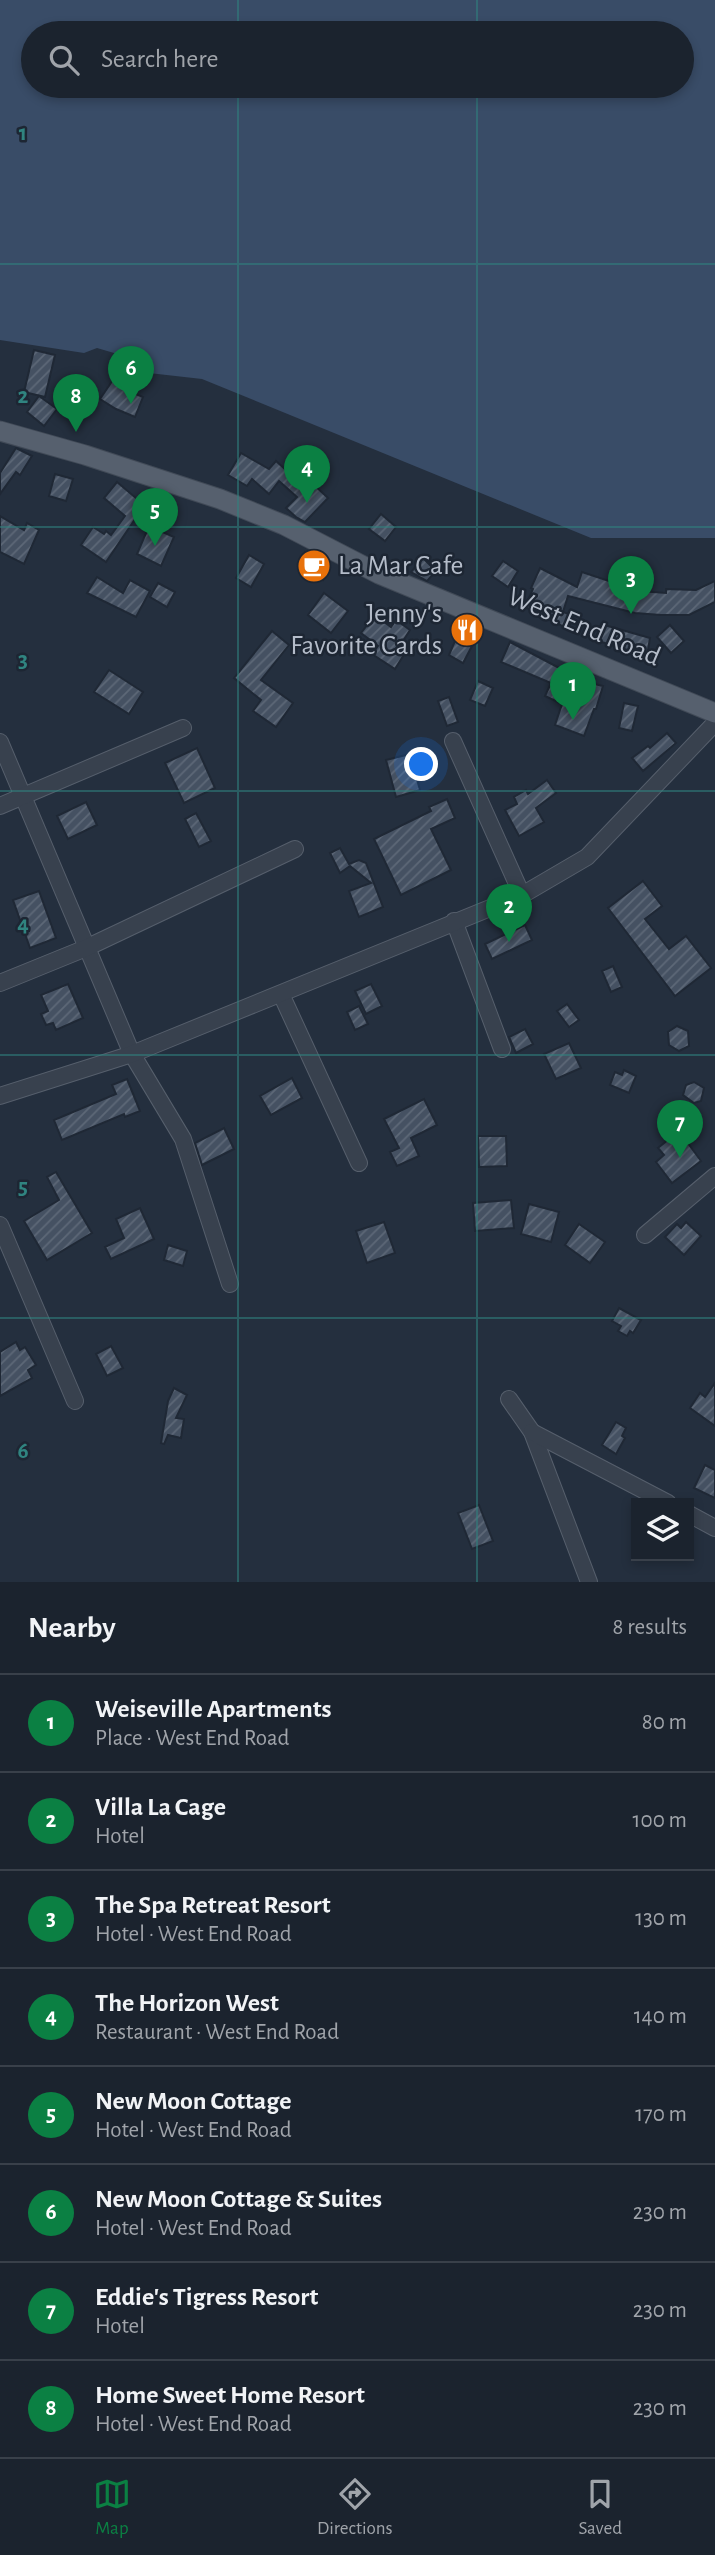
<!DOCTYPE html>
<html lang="en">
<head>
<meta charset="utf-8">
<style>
	body { margin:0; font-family:"Alegreya Sans",sans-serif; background:#282f3a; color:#f1f3f6 }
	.controls { position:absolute; right:21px; bottom:21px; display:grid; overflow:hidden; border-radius:0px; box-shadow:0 4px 10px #0003 }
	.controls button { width:63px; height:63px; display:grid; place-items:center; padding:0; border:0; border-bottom:2px solid #39404a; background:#1b232e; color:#f1f3f6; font:35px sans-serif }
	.you { position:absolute; left:422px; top:765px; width:24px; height:24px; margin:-18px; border:5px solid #fff; border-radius:50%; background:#1a73e8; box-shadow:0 0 0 10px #1a73e833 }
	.badge { display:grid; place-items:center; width:46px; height:46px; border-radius:50%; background:#0b8043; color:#fff; font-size:23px; font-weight:700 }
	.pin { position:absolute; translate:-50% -58px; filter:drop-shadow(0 2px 4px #0008) }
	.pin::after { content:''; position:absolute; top:37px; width:24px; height:21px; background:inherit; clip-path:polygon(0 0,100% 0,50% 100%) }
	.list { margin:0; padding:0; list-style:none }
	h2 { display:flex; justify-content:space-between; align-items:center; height:91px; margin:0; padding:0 28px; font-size:30px }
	h2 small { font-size:23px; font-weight:400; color:#a0a4aa }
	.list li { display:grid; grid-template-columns:46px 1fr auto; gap:21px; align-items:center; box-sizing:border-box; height:98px; padding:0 28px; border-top:2px solid #39404a }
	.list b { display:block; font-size:26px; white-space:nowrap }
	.list p { margin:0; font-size:23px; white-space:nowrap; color:#a0a4aa }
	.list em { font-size:23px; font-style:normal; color:#a0a4aa }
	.icon { flex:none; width:38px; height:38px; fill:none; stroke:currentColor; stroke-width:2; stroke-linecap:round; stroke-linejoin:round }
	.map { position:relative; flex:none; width:715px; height:1582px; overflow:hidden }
	.search { position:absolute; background:#1b232e; box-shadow:0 4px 10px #0003; left:21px; right:21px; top:21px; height:77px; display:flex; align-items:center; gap:18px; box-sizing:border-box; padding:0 24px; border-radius:38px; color:#a0a4aa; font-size:26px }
	.sheet { height:875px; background:#1b232e }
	nav { display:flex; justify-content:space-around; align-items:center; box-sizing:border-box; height:98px; border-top:2px solid #39404a; background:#1b232e; font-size:19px; color:#a0a4aa }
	nav a { display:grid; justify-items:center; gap:4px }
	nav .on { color:#0b8043 }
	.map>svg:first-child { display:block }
	.water { fill:#394c67; fill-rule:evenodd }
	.building { fill:url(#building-hatch); stroke:#1f2835; stroke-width:2 }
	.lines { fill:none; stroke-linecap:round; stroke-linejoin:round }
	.minor-casing { stroke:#565f6c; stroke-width:18 }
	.major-casing { stroke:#414a57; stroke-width:21 }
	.minor { stroke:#38414e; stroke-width:16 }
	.major { stroke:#56606e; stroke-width:19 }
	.grid { fill:none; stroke:#308480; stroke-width:2; stroke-opacity:0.55 }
	.labels { text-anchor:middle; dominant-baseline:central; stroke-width:5; stroke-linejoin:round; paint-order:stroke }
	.poi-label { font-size:28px; fill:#b4bcc9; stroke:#1d2633; text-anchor:start }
	.street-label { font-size:28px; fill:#b4bcc9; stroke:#1d2633 }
	.grid-label { font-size:23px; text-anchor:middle; font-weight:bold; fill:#308480; stroke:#1d2633; stroke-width:5; stroke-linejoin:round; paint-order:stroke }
</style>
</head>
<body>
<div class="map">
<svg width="715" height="1582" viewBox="0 0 715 1582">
	<defs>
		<pattern id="building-hatch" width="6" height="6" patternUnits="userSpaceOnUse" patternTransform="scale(1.75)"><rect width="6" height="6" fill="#455162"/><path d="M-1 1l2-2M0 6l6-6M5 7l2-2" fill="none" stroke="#5d6877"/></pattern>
	</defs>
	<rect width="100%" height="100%" fill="#242f3e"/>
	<path class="water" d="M0,0H715V538H591L202,379L140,372L132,366L131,358L97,348L84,353L0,340ZM33,33H682V86H33Z"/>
	<g class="building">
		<path d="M34,350L55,355L45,397L24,392Z"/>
		<path d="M117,374L130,383L126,390L143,397L135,417L116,409L100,399Z"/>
		<path d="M39,396L57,409L44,426L27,412Z"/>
		<path d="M16,448L32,456L20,475L16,472L0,494V473Z"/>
		<path d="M241,453L269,469L276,461L306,488L311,482L328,498L305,522L296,517L286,508L297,497L279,481L269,494L252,479L247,486L228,475Z"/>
		<path d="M55,474L73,479L66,501L49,496Z"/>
		<path d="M117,482L137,499L141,495L148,500L106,562L81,545L93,527L104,534L106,531L111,535L125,516L104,498Z"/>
		<path d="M381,514L396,527L385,541L369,529Z"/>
		<path d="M0,516L24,530L27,523L39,530L24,564L0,552Z"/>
		<path d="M149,526L174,537L161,566L137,554Z"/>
		<path d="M305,552L330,568L323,580L298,564Z"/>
		<path d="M249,555L264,564L251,587L236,578Z"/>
		<path d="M423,558L436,571L427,581L411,572Z"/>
		<path d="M503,561L518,571L508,587L492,576Z"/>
		<path d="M540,568L577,587L582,572L639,591L666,593V589L696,590L715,581V602L689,615H661L635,613L568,596L563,612L574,616L568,629L525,607L533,589L531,588Z"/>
		<path d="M97,577L123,593L130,580L150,591L136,617L87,593Z"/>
		<path d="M158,583L175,592L167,607L150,597Z"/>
		<path d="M324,593L348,611L331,633L308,615Z"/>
		<path d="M375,615L391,627L396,620L410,630L398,649L405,653L395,669L372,654L378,646L361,633Z"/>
		<path d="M458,620L481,629L463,663L449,655L458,634L453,632Z"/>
		<path d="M601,624L650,638L647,656L595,640Z"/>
		<path d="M670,625L684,641L671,653L657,637Z"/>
		<path d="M272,631L289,645L261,680L293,703L276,727L253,711L261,700L234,678Z"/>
		<path d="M510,642L565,671L564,673L585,686L586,682L603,686L596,709H594L584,736L555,725L562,704L545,696L551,683L501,662Z"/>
		<path d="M109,670L143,692L129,714L94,692Z"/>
		<path d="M478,681L493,688L485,706L470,700Z"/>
		<path d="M449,697L458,722L447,726L438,701Z"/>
		<path d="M624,703L638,706L632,731L619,728Z"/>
		<path d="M667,733L676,743L643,771L632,758L648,746L650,748Z"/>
		<path d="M197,748L215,788L184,803L165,763Z"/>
		<path d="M410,754L420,790L396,797L386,760Z"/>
		<path d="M547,780L556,793L536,808L544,822L519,836L505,810L517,804L514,797L526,790L528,794Z"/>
		<path d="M447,799L455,818L431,829L451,870L401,895L374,839L431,811L429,807Z"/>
		<path d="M86,802L97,825L68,839L57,816Z"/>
		<path d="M196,813L211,841L199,847L185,819Z"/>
		<path d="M340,848L349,864L359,860L366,863L383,907L359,917L349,891L371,883L350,866L340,873L330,853Z"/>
		<path d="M643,881L662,906L645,919L669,949L686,936L711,968L675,996L608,908Z"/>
		<path d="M39,891L56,938L30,948L13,900Z"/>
		<path d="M525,925L532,940L492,959L485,944Z"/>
		<path d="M613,966L622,987L611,992L602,971Z"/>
		<path d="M68,984L83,1018L56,1030L53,1023L46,1025L41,1014L48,1011L41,995Z"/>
		<path d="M371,984L382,1006L366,1014L355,991Z"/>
		<path d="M567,1004L579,1020L569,1027L557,1011Z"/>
		<path d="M359,1006L368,1024L355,1030L347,1012Z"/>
		<path d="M677,1026L688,1031L689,1046L679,1051L669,1045L668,1032Z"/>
		<path d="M525,1029L533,1044L516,1053L509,1037Z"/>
		<path d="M569,1043L581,1068L556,1079L544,1054Z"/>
		<path d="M624,1070L636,1076L629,1093L610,1085L615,1072L622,1075Z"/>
		<path d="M292,1078L302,1098L271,1115L260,1096Z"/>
		<path d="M127,1079L140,1111L125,1117L124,1114L62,1140L54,1120L116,1094L112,1085Z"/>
		<path d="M694,1082L704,1088L701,1101L694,1103L683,1095L686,1085Z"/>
		<path d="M424,1099L437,1125L411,1138L419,1156L397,1166L390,1152L399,1148L384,1119Z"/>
		<path d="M224,1128L234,1149L202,1165L195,1143Z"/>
		<path d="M679,1131L701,1161L672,1183L656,1162L664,1155L658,1148Z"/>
		<path d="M478,1136H506L507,1166L479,1167Z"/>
		<path d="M56,1172L92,1233L47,1260L24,1221L59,1200L47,1177Z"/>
		<path d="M511,1200L514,1228L475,1231L473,1203Z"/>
		<path d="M529,1204L559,1212L551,1242L521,1234Z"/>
		<path d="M140,1208L154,1239L111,1259L105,1247L124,1238L116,1219Z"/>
		<path d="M384,1222L395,1253L367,1263L356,1231Z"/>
		<path d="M686,1222L701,1236L684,1255L665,1237L677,1224L681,1228Z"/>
		<path d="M579,1224L605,1242L590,1263L565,1245Z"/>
		<path d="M168,1245L187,1251L183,1266L164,1260Z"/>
		<path d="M619,1308L641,1320L633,1333L630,1331L627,1336L618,1331L621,1326L612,1321Z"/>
		<path d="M16,1342L20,1350L25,1347L36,1365L28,1370L32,1378L0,1396V1352Z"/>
		<path d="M111,1346L123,1368L107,1376L96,1354Z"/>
		<path d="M715,1383V1426L690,1408L700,1393L705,1397Z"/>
		<path d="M174,1388L187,1395L176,1418L184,1419L181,1438L168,1435L164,1444L161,1443L168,1401Z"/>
		<path d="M616,1422L626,1428L622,1436L625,1438L616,1454L602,1445Z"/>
		<path d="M705,1465L715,1470V1498L694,1488Z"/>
		<path d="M479,1505L493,1541L472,1549L458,1513Z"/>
	</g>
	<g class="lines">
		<defs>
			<g id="minor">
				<path d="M453,741L522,895"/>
				<path d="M0,742L132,1054L183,1139L230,1284"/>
				<path d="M0,806L183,728"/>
				<path d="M454,921L502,1049"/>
				<path d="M0,983L86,948L295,849"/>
				<path d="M281,994L359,1163"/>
				<path d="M0,1096L132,1054L522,895L587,857L715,723"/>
				<path d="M0,1225L75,1401"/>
				<path d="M645,1235L715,1176"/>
				<path d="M509,1399L532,1432L589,1582"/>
				<path d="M532,1432L668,1503"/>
				<path d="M689,1514L715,1528"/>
			</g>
			<path id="major" d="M0,431L85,455L220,499L284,525L379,574L715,713"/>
		</defs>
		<use href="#minor" class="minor-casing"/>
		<use href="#major" class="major-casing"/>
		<use href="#minor" class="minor"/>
		<use href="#major" class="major"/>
	</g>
	<path class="grid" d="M238,0V33M477,0V33M238,86V1582M477,86V1582M0,264H715M0,527H715M0,791H715M0,1055H715M0,1318H715"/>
	<defs>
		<symbol id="cafe-disc" viewBox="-11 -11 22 22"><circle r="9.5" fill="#e8710a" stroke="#1d2633"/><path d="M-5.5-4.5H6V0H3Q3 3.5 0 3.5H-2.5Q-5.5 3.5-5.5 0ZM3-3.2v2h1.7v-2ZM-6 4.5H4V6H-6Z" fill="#fff"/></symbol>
		<symbol id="restaurant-disc" viewBox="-11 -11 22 22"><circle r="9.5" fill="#e8710a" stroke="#1d2633"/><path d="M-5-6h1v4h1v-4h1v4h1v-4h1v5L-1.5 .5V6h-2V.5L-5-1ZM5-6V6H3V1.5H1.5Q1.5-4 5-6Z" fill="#fff"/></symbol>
	</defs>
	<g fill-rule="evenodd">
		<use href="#cafe-disc" x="295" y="547" width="38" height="38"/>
		<use href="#restaurant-disc" x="448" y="611" width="38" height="38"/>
	</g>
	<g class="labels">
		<g class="poi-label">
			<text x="338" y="566">La Mar Cafe</text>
			<text x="442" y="614" text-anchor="end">Jenny's<tspan x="442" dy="32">Favorite Cards</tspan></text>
		</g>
		<g class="street-label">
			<text transform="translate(584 627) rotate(23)">West End Road</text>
		</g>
	</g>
	<g class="grid-label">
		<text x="23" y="140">1</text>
		<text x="23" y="403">2</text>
		<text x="23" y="667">3</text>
		<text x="23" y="931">4</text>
		<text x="23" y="1194">5</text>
		<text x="23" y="1458">6</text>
	</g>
</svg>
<div class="controls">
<button><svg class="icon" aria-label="layers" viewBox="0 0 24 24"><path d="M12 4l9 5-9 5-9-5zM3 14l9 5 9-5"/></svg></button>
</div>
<div class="you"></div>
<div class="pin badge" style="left:573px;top:720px">1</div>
<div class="pin badge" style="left:509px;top:942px">2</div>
<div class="pin badge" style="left:631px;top:614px">3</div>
<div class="pin badge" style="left:307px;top:503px">4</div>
<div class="pin badge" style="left:155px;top:546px">5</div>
<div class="pin badge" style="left:131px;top:404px">6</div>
<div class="pin badge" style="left:680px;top:1158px">7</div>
<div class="pin badge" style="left:76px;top:432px">8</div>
<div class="search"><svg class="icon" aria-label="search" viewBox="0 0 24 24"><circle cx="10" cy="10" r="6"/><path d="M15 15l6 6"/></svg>Search here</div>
</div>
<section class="sheet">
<h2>Nearby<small>8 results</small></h2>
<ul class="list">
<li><span class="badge">1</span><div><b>Weiseville Apartments</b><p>Place · West End Road</p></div><em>80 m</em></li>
<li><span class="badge">2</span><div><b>Villa La Cage</b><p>Hotel</p></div><em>100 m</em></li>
<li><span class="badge">3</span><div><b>The Spa Retreat Resort</b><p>Hotel · West End Road</p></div><em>130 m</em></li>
<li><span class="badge">4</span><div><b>The Horizon West</b><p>Restaurant · West End Road</p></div><em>140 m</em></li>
<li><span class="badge">5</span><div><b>New Moon Cottage</b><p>Hotel · West End Road</p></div><em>170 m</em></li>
<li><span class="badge">6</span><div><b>New Moon Cottage &amp; Suites</b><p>Hotel · West End Road</p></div><em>230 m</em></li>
<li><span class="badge">7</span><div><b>Eddie's Tigress Resort</b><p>Hotel</p></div><em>230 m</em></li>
<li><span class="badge">8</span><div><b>Home Sweet Home Resort</b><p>Hotel · West End Road</p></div><em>230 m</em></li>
</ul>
</section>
<nav>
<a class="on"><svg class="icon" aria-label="map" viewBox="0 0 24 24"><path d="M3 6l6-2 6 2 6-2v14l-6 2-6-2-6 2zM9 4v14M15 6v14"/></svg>Map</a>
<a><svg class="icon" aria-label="directions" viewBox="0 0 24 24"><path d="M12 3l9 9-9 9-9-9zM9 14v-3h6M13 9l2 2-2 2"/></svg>Directions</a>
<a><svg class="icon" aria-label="saved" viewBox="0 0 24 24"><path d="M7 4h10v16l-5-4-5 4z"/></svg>Saved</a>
</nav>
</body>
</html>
